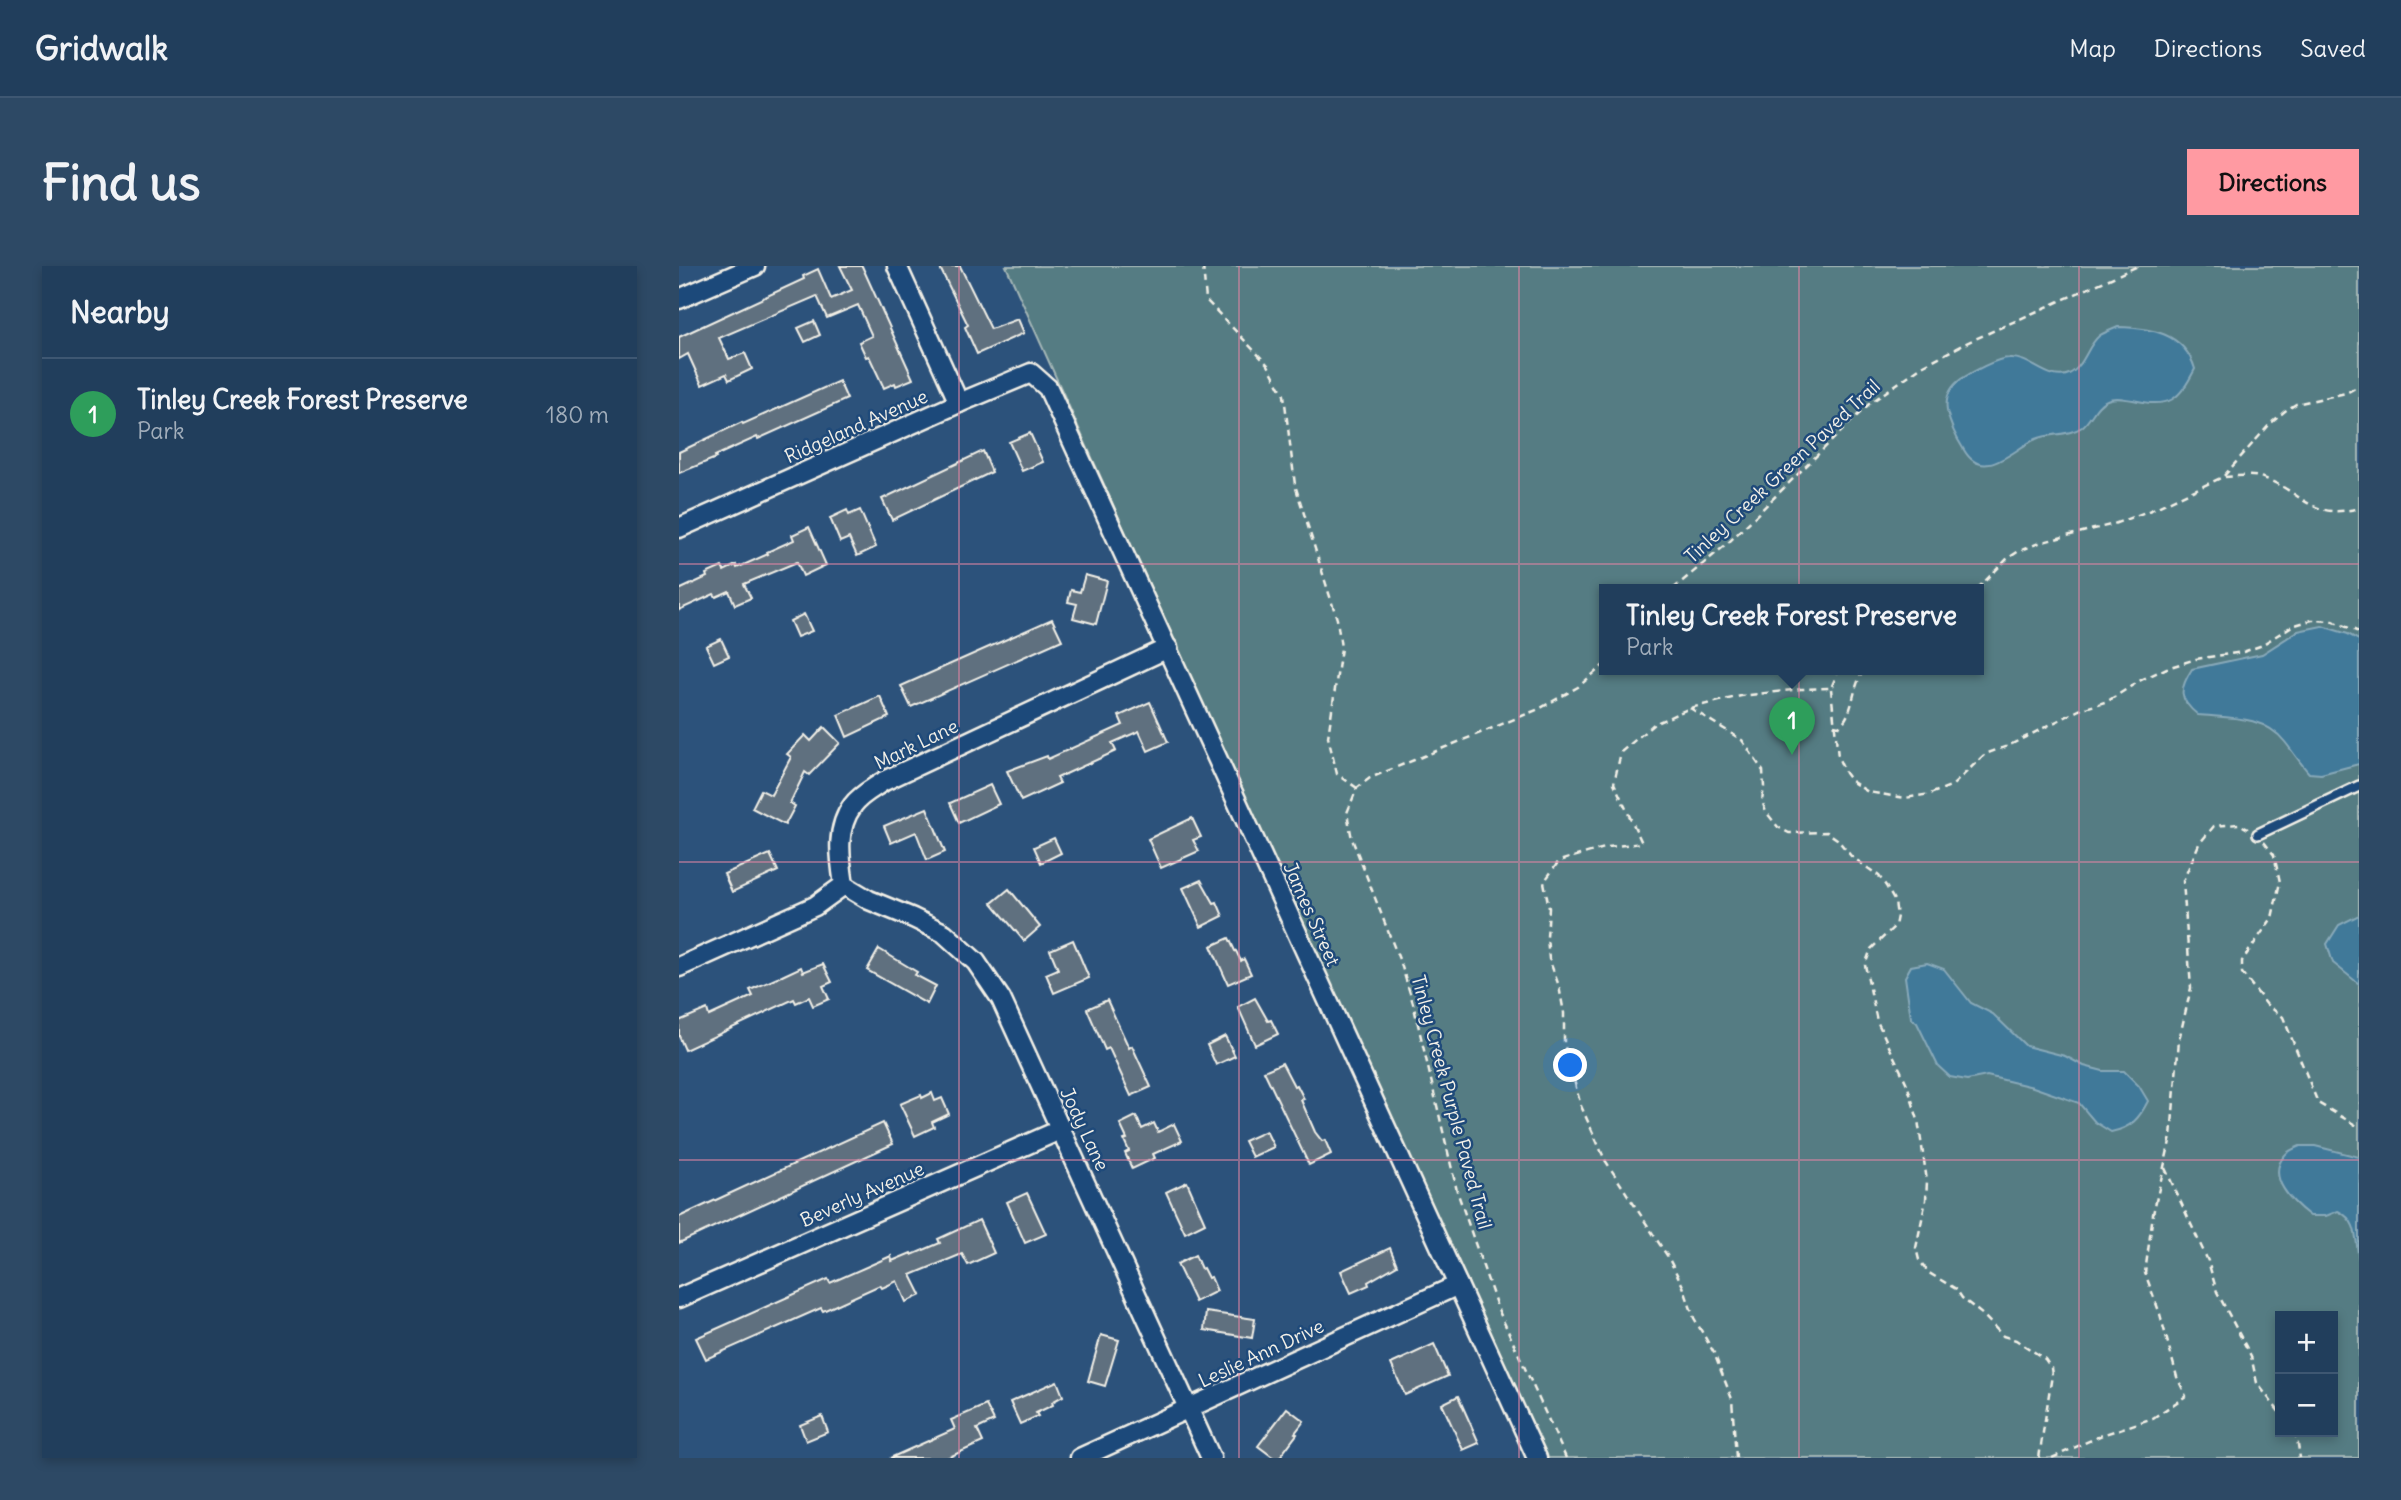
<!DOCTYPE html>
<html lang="en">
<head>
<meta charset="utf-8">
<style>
	body { margin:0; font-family:Delius,sans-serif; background:#2d4965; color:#f1f3f6 }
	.controls { position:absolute; right:21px; bottom:21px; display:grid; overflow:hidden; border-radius:0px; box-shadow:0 4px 10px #0003 }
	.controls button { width:63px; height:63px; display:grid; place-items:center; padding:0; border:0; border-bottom:2px solid #3e5772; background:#213e5c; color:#f1f3f6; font:35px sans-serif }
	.you { position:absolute; left:892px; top:800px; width:24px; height:24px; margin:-18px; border:5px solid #fff; border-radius:50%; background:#1a73e8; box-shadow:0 0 0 10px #1a73e833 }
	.badge { display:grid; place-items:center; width:46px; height:46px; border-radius:50%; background:#ff9aa2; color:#fff; font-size:23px; font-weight:700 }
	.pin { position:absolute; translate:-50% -58px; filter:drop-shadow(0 2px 4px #0008) }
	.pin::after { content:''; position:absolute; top:37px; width:24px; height:21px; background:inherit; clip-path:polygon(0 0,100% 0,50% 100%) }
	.popup { position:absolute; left:920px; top:318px; width:385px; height:91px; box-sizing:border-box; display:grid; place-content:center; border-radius:0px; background:#213e5c; filter:drop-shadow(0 2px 5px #0005); font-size:23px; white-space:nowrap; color:#a2aebb }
	.popup b { font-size:26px; color:#f1f3f6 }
	.popup::after { content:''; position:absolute; left:50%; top:100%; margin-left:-14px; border:14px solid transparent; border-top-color:#213e5c }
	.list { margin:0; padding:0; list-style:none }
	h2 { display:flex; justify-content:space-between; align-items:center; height:91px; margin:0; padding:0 28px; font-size:30px }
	h2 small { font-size:23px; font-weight:400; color:#a2aebb }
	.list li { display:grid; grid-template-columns:46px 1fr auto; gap:21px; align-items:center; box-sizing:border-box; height:112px; padding:0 28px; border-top:2px solid #3e5772 }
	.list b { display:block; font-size:26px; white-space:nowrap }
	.list p { margin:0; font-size:23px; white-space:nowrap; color:#a2aebb }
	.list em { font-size:23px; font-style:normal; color:#a2aebb }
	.map { position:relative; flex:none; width:1680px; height:1192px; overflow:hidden; border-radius:0px }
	header { display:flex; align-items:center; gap:42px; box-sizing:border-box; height:98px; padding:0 35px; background:#213e5c; border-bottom:2px solid #3e5772 }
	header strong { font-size:33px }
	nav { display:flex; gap:38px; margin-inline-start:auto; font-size:24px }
	.intro { display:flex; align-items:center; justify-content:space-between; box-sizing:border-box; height:168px; padding:0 42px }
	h1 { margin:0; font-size:49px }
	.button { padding:18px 32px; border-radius:0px; background:#ff9aa2; color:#111; font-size:24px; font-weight:700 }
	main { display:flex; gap:42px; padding:0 42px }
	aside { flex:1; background:#213e5c; border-radius:0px; box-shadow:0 4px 10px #0003 }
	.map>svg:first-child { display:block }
	.green { fill:#547c83; stroke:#a4b6b6; stroke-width:2; fill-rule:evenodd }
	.water { fill:#407999; stroke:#88a9b9; stroke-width:2 }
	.building { fill:#5f707f; stroke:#f4f1e8; stroke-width:2 }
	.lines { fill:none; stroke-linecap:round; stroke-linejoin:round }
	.service-casing { stroke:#f4f1e8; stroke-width:14 }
	.minor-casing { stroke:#f4f1e8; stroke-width:23 }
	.path { stroke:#f4f1e8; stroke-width:2.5; stroke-dasharray:7 5; stroke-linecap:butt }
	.service { stroke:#1f4a7a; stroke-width:9 }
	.minor { stroke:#1f4a7a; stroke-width:18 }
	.grid { fill:none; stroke:#db84a2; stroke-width:2; stroke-opacity:0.55 }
	.labels { text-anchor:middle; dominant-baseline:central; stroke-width:5; stroke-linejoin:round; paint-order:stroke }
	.street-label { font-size:19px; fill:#f4f1e8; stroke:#1f4a7a }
</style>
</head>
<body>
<header>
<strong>Gridwalk</strong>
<nav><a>Map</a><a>Directions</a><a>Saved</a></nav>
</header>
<div class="intro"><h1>Find us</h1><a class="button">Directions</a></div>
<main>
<aside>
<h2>Nearby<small></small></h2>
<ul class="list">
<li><span class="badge" style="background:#2e9e5b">1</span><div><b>Tinley Creek Forest Preserve</b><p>Park</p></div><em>180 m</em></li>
</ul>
</aside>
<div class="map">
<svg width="1680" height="1192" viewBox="0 0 1680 1192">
	<rect width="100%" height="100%" fill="#2c527b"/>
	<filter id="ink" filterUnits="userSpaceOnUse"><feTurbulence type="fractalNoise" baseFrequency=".0143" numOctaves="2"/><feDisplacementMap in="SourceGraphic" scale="14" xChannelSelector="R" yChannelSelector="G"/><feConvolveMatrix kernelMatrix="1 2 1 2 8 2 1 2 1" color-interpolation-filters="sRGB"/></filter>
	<g filter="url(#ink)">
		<path class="green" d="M327,0H1680V1192H862ZM926,323H1300V403H926ZM1601,1050H1654V1166H1601Z"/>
		<g class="water">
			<path d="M1439,61C1471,62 1505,66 1516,103C1500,134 1491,143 1454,134C1445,133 1436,130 1428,134C1416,139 1413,153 1403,161C1390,170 1372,167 1357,173C1334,183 1305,218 1285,184C1278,173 1271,159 1268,145C1266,132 1271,121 1282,113C1293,106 1318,92 1330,92C1351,90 1370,117 1390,108C1405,101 1408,80 1420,70C1425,66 1433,64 1439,61Z"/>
			<path d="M1643,360L1669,368L1680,374V498L1642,508L1630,507C1621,497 1614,486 1606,476C1585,449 1549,452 1519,449C1499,433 1500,423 1513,403L1583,388L1619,365Z"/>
			<path d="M1680,649V718L1654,697L1648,678L1660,659Z"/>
			<path d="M1248,697L1265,703L1292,737L1314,748L1347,780L1386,790L1405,800L1424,805H1445L1460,820L1469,835C1460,853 1452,862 1432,866L1416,856L1400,837L1354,821L1308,810L1288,814L1271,811L1259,800L1238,757L1232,752L1226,711L1232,700Z"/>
			<path d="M1621,880H1636L1680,891V994C1676,974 1680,955 1659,945L1647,950H1631C1614,937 1586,911 1606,889C1609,885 1616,882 1621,880Z"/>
		</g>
		<g class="building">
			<path d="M161,0H183L234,113L217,120L216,117L205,122L190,90L187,91L180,76L193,70L179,39L148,52L138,30L40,72L50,93L66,87L73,103L50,114L47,108L23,119L9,88L0,93V71L125,13L124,10L139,3L152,33L173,24Z"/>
			<path d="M260,0H281L312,63L339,53L345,67L298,88L286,61L289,59Z"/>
			<path d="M135,55L141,69L126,76L119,62Z"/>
			<path d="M160,115L168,133L79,173L78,171L36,190L37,192L0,207V186L63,156L64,158Z"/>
			<path d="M351,167L364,196L343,205L330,176Z"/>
			<path d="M304,185L313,206L213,254L203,233Z"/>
			<path d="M168,244L170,249L181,244L197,281L178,290L170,272L161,276L151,252Z"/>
			<path d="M130,261L147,299L124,310L118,296L65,318L72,332L56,339L50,325L37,331L35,328L0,344V324L28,311L27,308L43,301L45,305L57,299L58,302L89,288L88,286L115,274L113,269Z"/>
			<path d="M406,309L428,315L417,358L394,352L398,338L389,336L392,324L401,326Z"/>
			<path d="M125,348L133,365L118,371L111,355Z"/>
			<path d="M373,353L383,374L232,441L222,420Z"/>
			<path d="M42,373L50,390L35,397L27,380Z"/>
			<path d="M201,430L210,451L168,471L159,449Z"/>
			<path d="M471,436L489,476L469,485L460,465L433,477L437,485L378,512L381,517L342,535L328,505L368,490L369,493L444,459L440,450Z"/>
			<path d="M145,461L161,477L130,509L126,506L111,537L116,540L106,559L73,542L82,524L92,529L112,491L108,488L126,469L132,475Z"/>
			<path d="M311,519L320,538L280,557L271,537Z"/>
			<path d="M248,542L266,586L248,594L237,566L212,577L205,560Z"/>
			<path d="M513,552L522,571L514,574L520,585L482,602L469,573Z"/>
			<path d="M375,572L382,587L362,597L355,581Z"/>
			<path d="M91,588L99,605L53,626L45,608Z"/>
			<path d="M522,614L535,637L538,636L544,650L522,661L504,622Z"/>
			<path d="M330,623L361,661L345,675L313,637Z"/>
			<path d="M550,672L556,685H557L562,695L565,693L572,708L549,718L532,680Z"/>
			<path d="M394,674L410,712L375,727L367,708L379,703L371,684Z"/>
			<path d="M200,683L238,706L236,709L257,720L248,738L188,704Z"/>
			<path d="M144,698L153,716L144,720L150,733L134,740L130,731L117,737L115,733L6,784L0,770V755L28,743L30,750L74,730L71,724L103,710L122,701L124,706Z"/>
			<path d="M576,732L589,755L592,754L599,768L576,779L559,741Z"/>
			<path d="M428,734L450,782L453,780L472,821L452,830L430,782L426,784L408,743Z"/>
			<path d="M546,770L556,790L537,799L528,779Z"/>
			<path d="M603,797L615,820L618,819L625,833L622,834L636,866L643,875L646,874L652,888L630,899L585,805Z"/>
			<path d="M253,827L256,835L263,832L270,848L253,856L255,861L236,870L221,838L242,829L243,832Z"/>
			<path d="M457,850L463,863L475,857L479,866L495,858L503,875L474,888L476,892L453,903L446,887L450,885L445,874L448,873L441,858Z"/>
			<path d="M204,857L214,878L0,977V951Z"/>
			<path d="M587,865L595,881L573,891L565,875Z"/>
			<path d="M508,916L526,957L506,967L487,926Z"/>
			<path d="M348,927L367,968L346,977L328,936Z"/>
			<path d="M300,954L315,987L289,999L283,988L232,1009L242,1029L227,1036L218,1015L203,1022L201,1019L144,1045L142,1042L27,1093L17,1072L149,1013L151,1017L212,990L213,995L232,987L233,989L261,977L259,973Z"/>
			<path d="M711,982L718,999L689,1016L690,1019L672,1027L662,1005Z"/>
			<path d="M516,989L522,1003L524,1002L529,1012L532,1011L538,1025L516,1036L498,998Z"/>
			<path d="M527,1046L576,1053L573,1072L525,1064Z"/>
			<path d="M422,1069L440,1074L426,1120L409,1115Z"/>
			<path d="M755,1078L769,1110L726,1129L712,1098Z"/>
			<path d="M378,1115L384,1130L373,1136L374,1139L357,1147L359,1150L341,1158L331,1136Z"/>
			<path d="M779,1130L800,1177L784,1184L763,1138Z"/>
			<path d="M307,1139L315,1155L298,1163L304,1176L268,1192H211L276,1163L272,1154Z"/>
			<path d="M608,1142L625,1155L616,1167L618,1168L600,1192H595L579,1180Z"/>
			<path d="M143,1150L149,1166L127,1175L121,1159Z"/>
		</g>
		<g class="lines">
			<defs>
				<path id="service" d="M1579,568L1680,520"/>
				<g id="minor">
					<path d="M218,0L280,137"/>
					<path d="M0,33L76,0"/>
					<path d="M0,262L280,137L352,107L369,122L858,1192"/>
					<path d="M165,619L190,634L234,652L265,667L297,696L322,733L532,1192"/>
					<path d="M0,701L136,640L165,619C161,592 156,563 174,539C181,529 195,522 205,515L489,382"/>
					<path d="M0,1032L383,863"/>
					<path d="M401,1192L779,1019"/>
				</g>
			</defs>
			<use href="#service" class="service-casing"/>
			<use href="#minor" class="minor-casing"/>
			<g class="path">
				<path d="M524,0L527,34L589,99L605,129L616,219L658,353L662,382L649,471L658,508L678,522"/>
				<path d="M1546,211C1558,210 1572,208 1584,212C1624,225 1630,255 1680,242"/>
				<path d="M994,323L1049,277L1190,138L1243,100L1285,78L1459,0"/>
				<path d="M1298,323L1328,293L1340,285L1360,277L1435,258L1472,244L1544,211L1591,158L1606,145L1617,138L1667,127L1680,120"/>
				<path d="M1152,423L1159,491L1166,507L1172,515L1189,526L1226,532L1251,528L1274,519L1306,488L1329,480L1400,444L1429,435L1462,414L1488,402L1517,393L1564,386L1581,380L1613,360L1633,354L1653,355L1680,366"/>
				<path d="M1011,442L1063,474L1084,505L1085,521L1083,535L1087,546L1099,561L1110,567L1148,566L1158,573L1172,590L1200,610L1207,620L1216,636L1218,650L1216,660L1192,683L1186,699L1198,755L1228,818L1239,854L1248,915L1247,934L1237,982L1240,994L1250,1007L1277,1023L1283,1032L1304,1049L1324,1070L1337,1074L1366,1093L1372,1102L1373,1109L1360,1192"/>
				<path d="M1155,459L1160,460C1176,448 1172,420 1186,403"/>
				<path d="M1585,576L1595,589L1601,616L1593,652L1563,695V707L1588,739L1604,751L1639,837L1680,861"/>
				<path d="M1486,902L1529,995L1538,1026L1572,1090L1578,1117L1601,1147"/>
				<path d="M1614,1166L1618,1172L1621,1192"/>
				<path d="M887,1192L818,1041L778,925L734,737L723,701L673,573L668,547L678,522L691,512L860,443L899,421L926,398"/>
				<path d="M1057,1192L1053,1133L1035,1087L1015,1052L1004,1020L989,991L926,894L902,840L885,777V747L880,720L870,693L868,671L870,642L865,616L880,595L929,581L963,577L935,517L942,486L975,458L1011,442L1062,430L1122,423L1152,422L1160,403"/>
				<path d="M1373,1192L1423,1169L1474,1152L1507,1130L1498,1111L1481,1048L1466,1007L1474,948L1492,871L1500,774L1512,722L1504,615L1520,578L1535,560L1560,558L1569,563"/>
			</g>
			<use href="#service" class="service"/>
			<use href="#minor" class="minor"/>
		</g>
	</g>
	<path class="grid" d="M280,0V1192M560,0V1192M840,0V1192M1120,0V1192M1400,0V1192M0,298H1680M0,596H1680M0,894H1680"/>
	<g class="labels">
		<g class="street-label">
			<text transform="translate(177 160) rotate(-24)">Ridgeland Avenue</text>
			<text transform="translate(1103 205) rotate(-43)">Tinley Creek Green Paved Trail</text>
			<text transform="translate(237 478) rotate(-26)">Mark Lane</text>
			<text transform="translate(633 648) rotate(66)">James Street</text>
			<text transform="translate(773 836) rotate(75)">Tinley Creek Purple Paved Trail</text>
			<text transform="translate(406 863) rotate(65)">Jody Lane</text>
			<text transform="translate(183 928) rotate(-24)">Beverly Avenue</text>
			<text transform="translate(582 1087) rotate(-25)">Leslie Ann Drive</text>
		</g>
	</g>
</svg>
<div class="controls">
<button>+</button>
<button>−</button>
</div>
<div class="you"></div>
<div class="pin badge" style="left:1113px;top:489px;background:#2e9e5b">1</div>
<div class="popup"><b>Tinley Creek Forest Preserve</b>Park</div>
</div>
</main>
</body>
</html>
